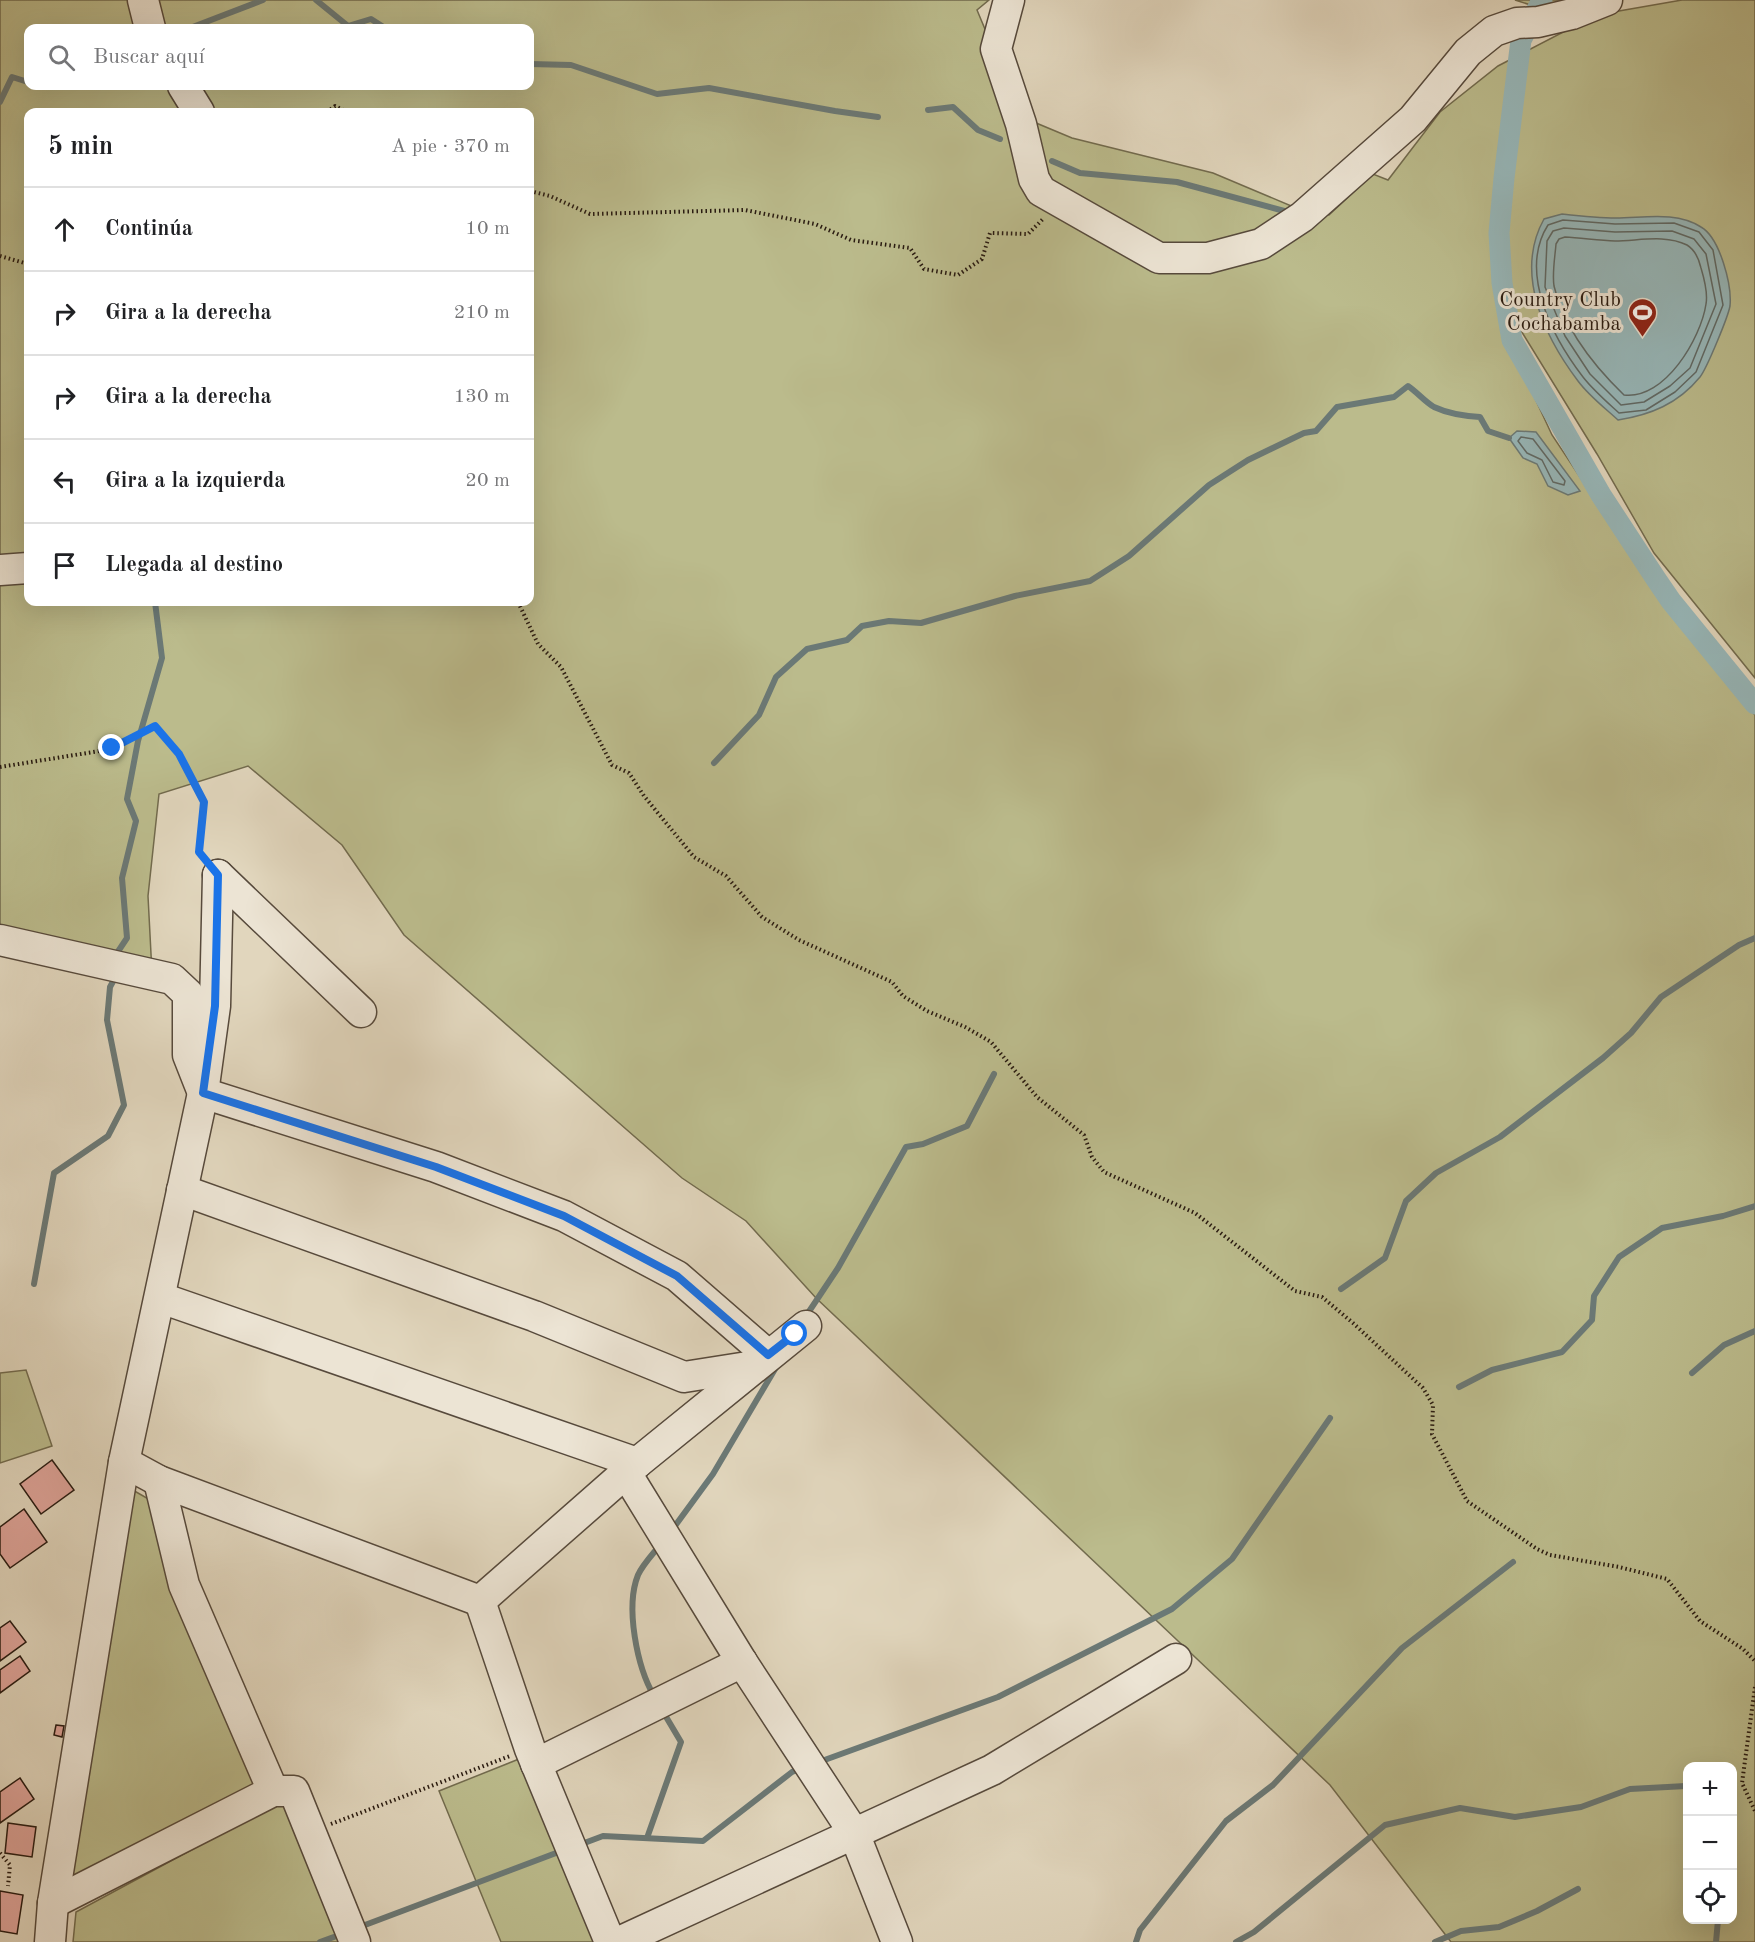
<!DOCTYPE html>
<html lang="es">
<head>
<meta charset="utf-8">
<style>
	body { margin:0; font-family:"Old Standard TT",serif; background:#f6f6f6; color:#202124 }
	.controls { position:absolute; right:18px; bottom:18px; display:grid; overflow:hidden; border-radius:12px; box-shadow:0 6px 24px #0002 }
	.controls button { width:54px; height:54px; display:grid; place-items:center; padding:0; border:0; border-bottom:2px solid #e0e0e0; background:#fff; color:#202124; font:30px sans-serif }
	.stop { position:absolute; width:18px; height:18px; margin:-14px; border:4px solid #1a73e8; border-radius:50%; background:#fff }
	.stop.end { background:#1a73e8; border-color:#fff; box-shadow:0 2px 6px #0008 }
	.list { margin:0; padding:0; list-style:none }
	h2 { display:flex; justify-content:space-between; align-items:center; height:78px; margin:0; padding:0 24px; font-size:26px }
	h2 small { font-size:20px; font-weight:400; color:#757577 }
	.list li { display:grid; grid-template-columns:39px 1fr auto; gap:18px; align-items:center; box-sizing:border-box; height:84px; padding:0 24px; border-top:2px solid #e0e0e0 }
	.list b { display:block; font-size:22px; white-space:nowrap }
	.list em { font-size:20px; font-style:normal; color:#757577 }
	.icon { flex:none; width:33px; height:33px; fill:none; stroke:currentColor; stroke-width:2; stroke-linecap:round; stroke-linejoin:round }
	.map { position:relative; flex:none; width:1755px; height:1942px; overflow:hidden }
	.search { position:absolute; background:#fff; box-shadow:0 6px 24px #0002; left:24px; top:24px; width:510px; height:66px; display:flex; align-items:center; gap:15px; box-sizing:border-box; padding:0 21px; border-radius:12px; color:#757577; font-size:22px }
	.panel { position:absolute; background:#fff; box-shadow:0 6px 24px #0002; left:24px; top:108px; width:510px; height:498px; border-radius:12px }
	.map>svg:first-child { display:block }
	.green { fill:#bbbb8c; stroke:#726b4e; stroke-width:1.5; fill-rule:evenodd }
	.water { fill:#97b7b9; stroke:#6b7976; stroke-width:1.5 }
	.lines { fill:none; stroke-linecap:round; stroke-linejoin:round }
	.shore { stroke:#606965; stroke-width:1.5 }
	.stream { stroke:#6b7976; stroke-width:6 }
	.canal { stroke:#97b7b9; stroke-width:21 }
	.building { fill:#dfa49a; stroke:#291b11; stroke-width:1.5 }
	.minor-casing { stroke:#574a3c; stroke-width:33 }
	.path { stroke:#291b11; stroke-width:4; stroke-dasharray:1.5 3; stroke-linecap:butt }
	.minor { stroke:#ece4d4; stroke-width:30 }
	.route { stroke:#1a73e8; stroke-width:8 }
	.labels { text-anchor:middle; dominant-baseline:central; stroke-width:6; stroke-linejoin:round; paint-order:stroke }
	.poi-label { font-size:21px; fill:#291b11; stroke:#ece4d4; text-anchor:end }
</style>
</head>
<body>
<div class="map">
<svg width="1755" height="1942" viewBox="0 0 1755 1942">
	<rect width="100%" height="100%" fill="#e1d6bd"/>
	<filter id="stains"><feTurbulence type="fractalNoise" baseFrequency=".00333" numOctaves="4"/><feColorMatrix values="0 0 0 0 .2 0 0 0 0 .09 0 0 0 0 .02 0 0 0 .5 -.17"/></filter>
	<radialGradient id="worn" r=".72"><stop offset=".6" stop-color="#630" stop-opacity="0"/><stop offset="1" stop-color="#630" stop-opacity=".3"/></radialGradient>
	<g class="green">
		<path d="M0,0H989L977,10L987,34L990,80L1029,120L1072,138L1213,173L1296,208L1329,215L1373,174L1388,180L1440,112L1498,66L1596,15L1682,0H1755V678L1654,553L1597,454L1496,290L1507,338L1552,435L1665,605L1755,715V1942H1451L1330,1785L816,1298L746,1221L682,1178L404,935L342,845L248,766L159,794L148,896L152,973L0,947ZM28,28H530V86H28ZM28,112H530V602H28ZM1688,1766H1732V1920H1688Z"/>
		<path d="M1515,0H1577L1549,11Z"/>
		<path d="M26,1370L52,1446L0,1463V1373Z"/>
		<path d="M131,1489L152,1501L257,1786L68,1884Z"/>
		<path d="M519,1759L594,1942H501L439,1791Z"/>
		<path d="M284,1800L341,1942H73L76,1912Z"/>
	</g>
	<g class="water">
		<path d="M1562,214C1580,216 1598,218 1616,218C1644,218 1676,211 1701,227C1720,238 1732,285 1730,306C1728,317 1707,368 1700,377C1678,404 1650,415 1618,420C1605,408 1589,396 1578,381C1544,336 1514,273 1544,219Z"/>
		<path d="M1517,431L1536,432L1580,491L1568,495L1548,486L1537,464L1523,458L1509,438Z"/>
	</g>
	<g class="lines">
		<g class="shore">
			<path d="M1563,220L1615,224L1674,223L1699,232L1713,250L1723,305L1696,372L1675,392L1646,410L1619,413C1607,402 1593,390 1583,377C1553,338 1518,272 1548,225Z"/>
			<path d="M1564,228L1615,232L1672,231L1694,239L1706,254L1716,304L1690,368L1670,386L1644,402L1621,405L1590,374L1565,336L1545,287L1547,241L1553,231Z"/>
			<path d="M1565,237C1581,238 1598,240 1615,241C1638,241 1665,234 1687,245C1695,250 1699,259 1701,268C1704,278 1708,293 1706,304C1701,338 1665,400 1624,395C1594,366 1564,329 1554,286C1552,273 1555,257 1556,244L1559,239Z"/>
			<path d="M1521,437L1533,439L1565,481L1564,485L1553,482L1542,460L1527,453L1518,441Z"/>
		</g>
		<g class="stream">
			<path d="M316,0L348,26L371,19L385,28"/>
			<path d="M190,28L263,0"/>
			<path d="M530,64L571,65L657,94L709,88L835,111L878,117"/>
			<path d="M51,86H61"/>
			<path d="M0,102L12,77L28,82"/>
			<path d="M928,110L953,107L978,130L1000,139"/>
			<path d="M1052,161L1080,173L1177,182L1288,212"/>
			<path d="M714,763L759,715L776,677L807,649L847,640L862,626L889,621L921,623L1015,596L1090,581L1129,556L1209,485L1248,460L1304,433L1316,431L1337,407L1394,397L1408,386C1417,392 1425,402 1434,407C1449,414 1464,416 1480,417L1488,431L1509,438"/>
			<path d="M119,958L117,953L127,938L122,878L136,821L127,799L138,741L162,658L155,602"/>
			<path d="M34,1284L54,1173L108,1136L124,1105L107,1020L110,987L116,976"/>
			<path d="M1341,1289L1385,1258L1406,1201L1436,1173L1500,1137L1603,1058L1631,1033L1661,997L1739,945L1755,938"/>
			<path d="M804,1319L838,1268L906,1147L923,1144L967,1126L994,1074"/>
			<path d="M1692,1373L1724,1345L1755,1331"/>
			<path d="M1459,1387L1492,1370L1562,1352L1592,1320L1594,1296L1619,1257L1662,1228L1723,1216L1755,1206"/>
			<path d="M672,1530L713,1474L778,1364"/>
			<path d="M654,1696C637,1667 625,1607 638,1575C643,1564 653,1554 660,1545"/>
			<path d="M819,1762L998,1697L1172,1609L1232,1559L1330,1418"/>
			<path d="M647,1838L681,1742L662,1710"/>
			<path d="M579,1845L603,1836L703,1841L792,1772L801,1768"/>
			<path d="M357,1928L564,1850"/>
			<path d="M320,1942L342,1934"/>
			<path d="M1136,1942L1140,1930L1226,1821L1273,1785L1402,1648L1513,1562"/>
			<path d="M1236,1942L1254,1932L1385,1825L1460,1808L1515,1817L1581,1807L1630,1789L1686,1786"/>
			<path d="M1435,1942L1461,1931L1499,1927L1537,1911L1578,1889"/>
			<path d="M1716,1942L1718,1920"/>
		</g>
		<path class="canal" d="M1542,0L1521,40L1504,178L1499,233L1502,283L1512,340L1601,495L1656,579L1671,601L1755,704"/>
	</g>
	<g class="building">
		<path d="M52,1460L74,1490L41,1514L20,1484Z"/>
		<path d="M24,1509L47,1542L10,1568L0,1554V1527Z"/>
		<path d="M10,1621L26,1642L0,1661V1628Z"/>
		<path d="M20,1656L30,1671L0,1693V1670Z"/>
		<path d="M56,1725L64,1726L62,1737L54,1735Z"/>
		<path d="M20,1778L34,1799L0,1823V1792Z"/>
		<path d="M8,1823L36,1827L32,1857L5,1853Z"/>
		<path d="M0,1891L23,1895L17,1934L0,1931Z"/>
	</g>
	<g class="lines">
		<defs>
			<g id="minor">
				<path d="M143,0L150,28"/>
				<path d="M1009,0L996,49L1021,124L1034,179L1041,191L1159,258H1208L1261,244L1302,217L1413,119L1468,52L1494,31L1517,23L1538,22L1572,14L1607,0"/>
				<path d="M183,86L199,112"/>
				<path d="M0,570L28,568"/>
				<path d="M218,875L361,1012"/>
				<path d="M0,940L172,979L188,994V1055L203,1093L436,1167L564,1216L677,1276L768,1355"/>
				<path d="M182,1190L534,1316L684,1377L754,1366"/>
				<path d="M161,1298L637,1463"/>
				<path d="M124,1462L159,1481L480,1601"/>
				<path d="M626,1473L742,1662L854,1833L897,1942"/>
				<path d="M159,1481L184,1585L273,1791"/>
				<path d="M480,1601L637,1463L806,1326"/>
				<path d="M480,1601L530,1749L610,1942"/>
				<path d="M536,1764L742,1662"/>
				<path d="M53,1903L273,1791H294L355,1942"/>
				<path d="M50,1942L53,1903L124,1462L203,1093L215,1006L218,875"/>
				<path d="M619,1942L992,1770L1176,1659"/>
			</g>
		</defs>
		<use href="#minor" class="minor-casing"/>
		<g class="path">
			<path d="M327,112L335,106L347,112"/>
			<path d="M530,191L550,196L590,214L745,210L815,224L851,240L910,248L924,269L958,275L982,259L990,233L1028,234L1044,218"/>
			<path d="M0,256L28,264"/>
			<path d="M518,602L538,644L561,667L612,765L629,773L644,796L694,857L726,876L762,917L799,940L892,982L903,996L927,1011L965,1027L991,1042L1037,1097L1084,1135L1092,1157L1104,1172L1195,1213L1295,1291L1322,1297L1353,1323L1423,1388L1433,1405L1432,1434L1467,1501L1537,1549L1550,1555L1619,1567L1667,1579L1700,1621L1743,1649L1755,1661"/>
			<path d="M0,767L112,749L155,726L179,754L203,802L199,853L203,857"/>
			<path d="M1755,1687L1742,1783L1755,1811"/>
			<path d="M331,1824L510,1756"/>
			<path d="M0,1853L10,1865L8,1886"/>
		</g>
		<use href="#minor" class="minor"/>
	</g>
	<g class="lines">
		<path class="route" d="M112,748L155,726L179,754L204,802L199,852L218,875L215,1006L203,1093L436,1167L564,1216L677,1276L768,1355L795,1334"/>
	</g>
	<defs>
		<symbol id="stadium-pin" viewBox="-11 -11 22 30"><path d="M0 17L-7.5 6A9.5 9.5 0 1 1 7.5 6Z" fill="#8f2418" stroke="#ece4d4"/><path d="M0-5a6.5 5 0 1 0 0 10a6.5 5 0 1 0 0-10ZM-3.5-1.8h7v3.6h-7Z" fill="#fff"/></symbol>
	</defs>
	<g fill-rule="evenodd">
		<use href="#stadium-pin" x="1626" y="296" width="33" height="45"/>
	</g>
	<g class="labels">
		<g class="poi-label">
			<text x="1621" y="300">Country Club<tspan x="1621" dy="24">Cochabamba</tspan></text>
		</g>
	</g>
	<rect width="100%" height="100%" filter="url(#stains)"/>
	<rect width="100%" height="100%" fill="url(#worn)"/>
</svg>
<div class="controls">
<button>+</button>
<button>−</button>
<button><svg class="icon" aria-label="locate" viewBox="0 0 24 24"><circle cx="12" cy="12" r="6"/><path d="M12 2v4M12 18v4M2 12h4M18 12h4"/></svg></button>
</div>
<div class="stop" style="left:795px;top:1334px"></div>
<div class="stop end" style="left:112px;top:748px"></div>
<div class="search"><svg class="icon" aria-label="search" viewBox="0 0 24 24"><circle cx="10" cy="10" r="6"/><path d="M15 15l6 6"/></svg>Buscar aquí</div>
<section class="panel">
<h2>5 min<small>A pie · 370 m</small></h2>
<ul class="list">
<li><svg class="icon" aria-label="ahead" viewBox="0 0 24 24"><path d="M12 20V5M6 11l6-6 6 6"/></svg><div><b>Continúa</b></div><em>10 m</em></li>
<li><svg class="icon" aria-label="right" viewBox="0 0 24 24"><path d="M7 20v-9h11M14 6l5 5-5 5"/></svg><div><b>Gira a la derecha</b></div><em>210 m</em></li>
<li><svg class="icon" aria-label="right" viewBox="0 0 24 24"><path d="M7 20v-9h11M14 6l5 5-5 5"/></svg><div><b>Gira a la derecha</b></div><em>130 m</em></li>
<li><svg class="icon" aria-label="left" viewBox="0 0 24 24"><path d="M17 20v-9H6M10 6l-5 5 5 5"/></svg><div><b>Gira a la izquierda</b></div><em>20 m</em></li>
<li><svg class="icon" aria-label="arrive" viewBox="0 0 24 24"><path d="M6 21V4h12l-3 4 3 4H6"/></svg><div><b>Llegada al destino</b></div></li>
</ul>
</section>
</div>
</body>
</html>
